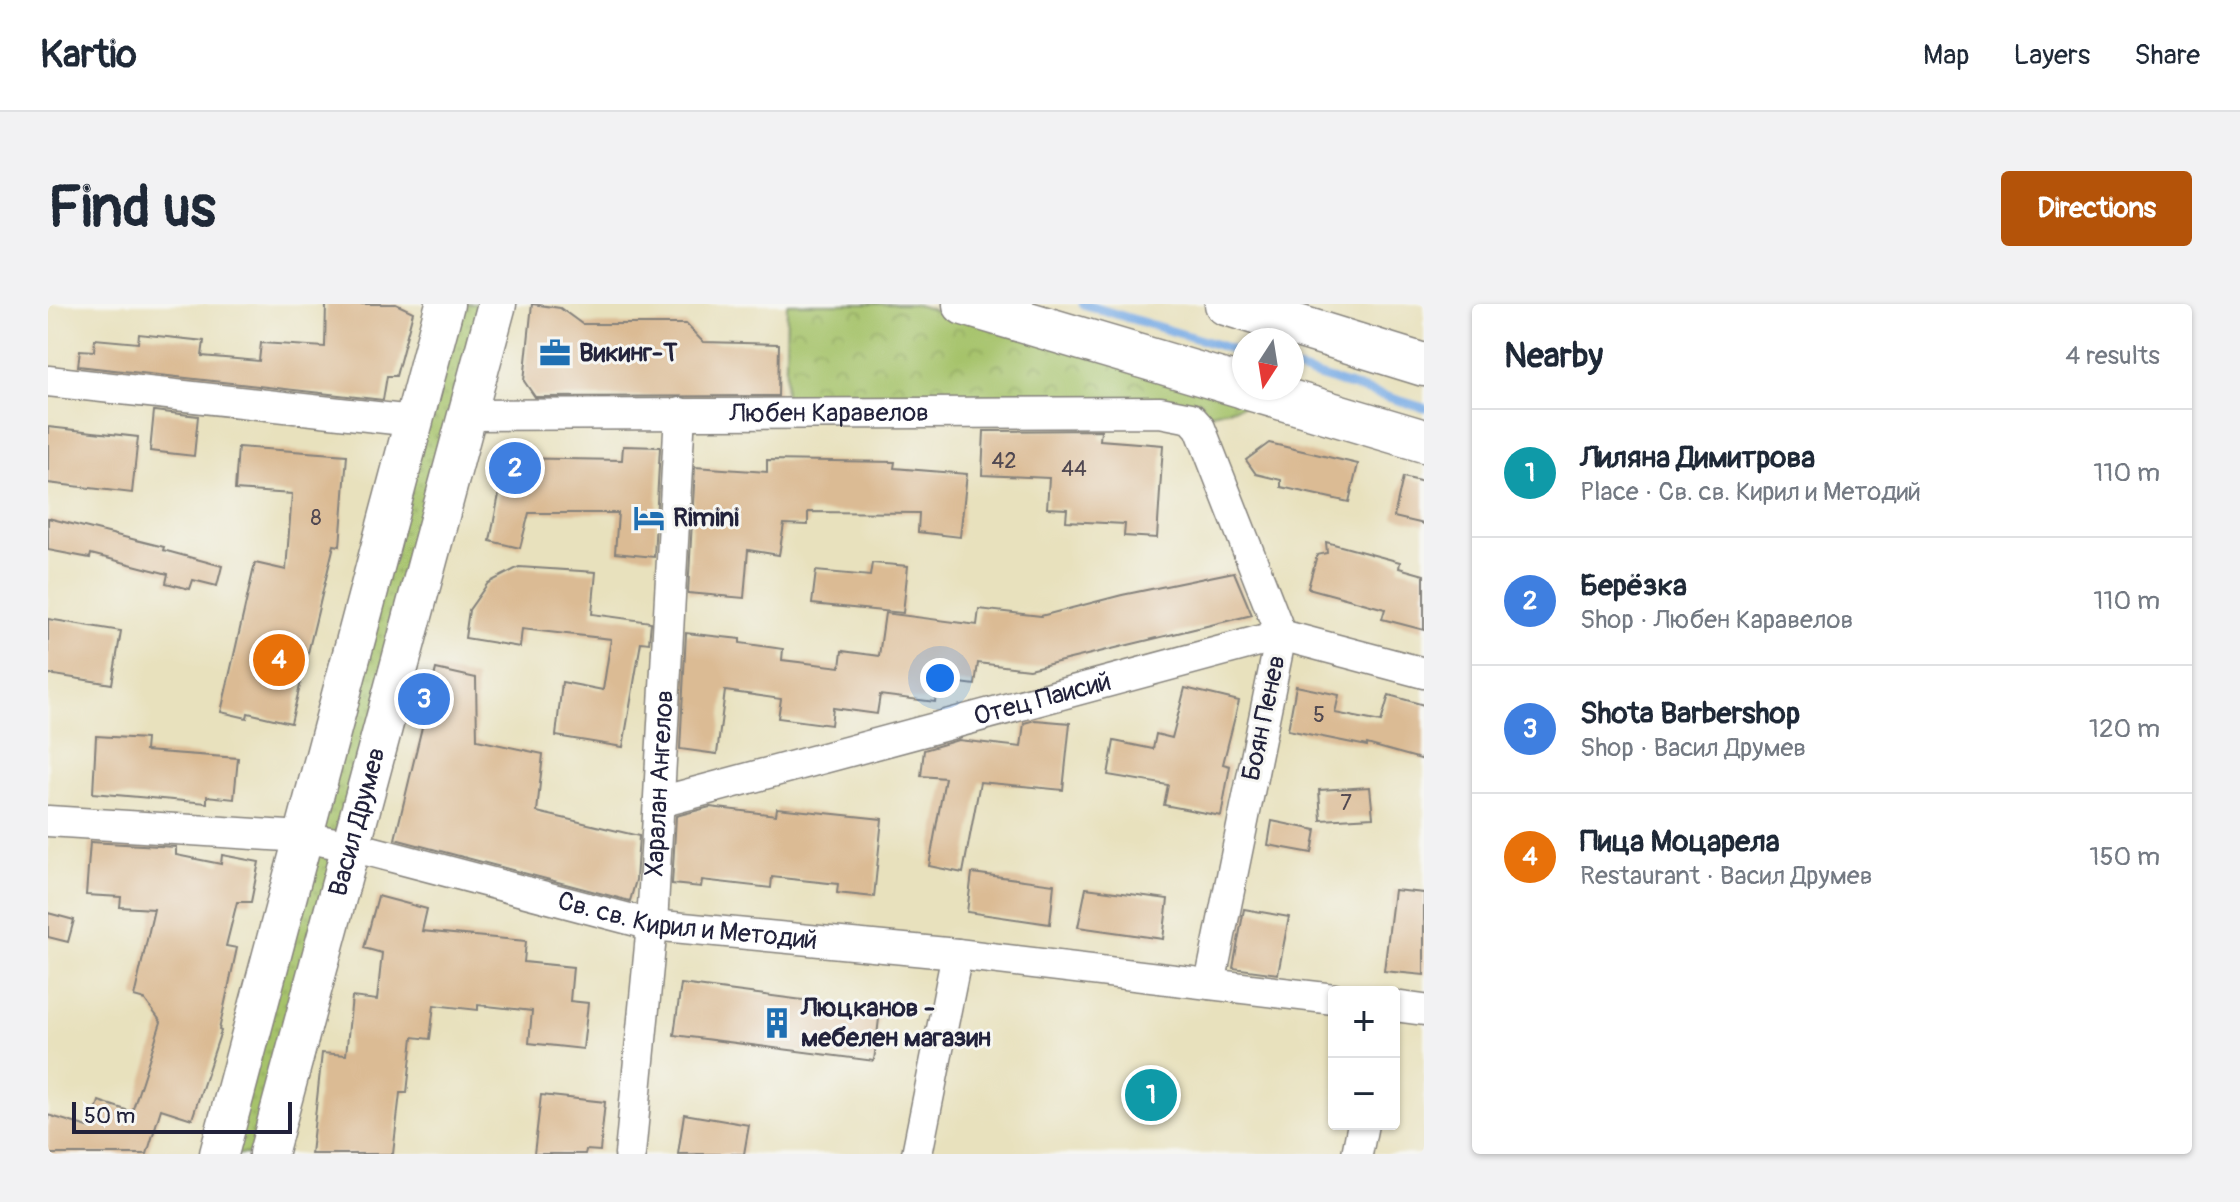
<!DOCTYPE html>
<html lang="en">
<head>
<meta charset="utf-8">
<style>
	body { margin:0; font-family:Pangolin,sans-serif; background:#f2f2f3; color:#1f2937 }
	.controls { position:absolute; right:24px; bottom:24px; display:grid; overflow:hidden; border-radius:8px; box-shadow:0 2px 6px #0004 }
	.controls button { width:72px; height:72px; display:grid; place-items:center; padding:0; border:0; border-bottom:2px solid #e0e1e3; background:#fff; color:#1f2937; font:40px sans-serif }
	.compass { position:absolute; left:1184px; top:24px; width:72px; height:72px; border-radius:50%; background:#fff; box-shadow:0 2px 6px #0004; rotate:192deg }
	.scale { position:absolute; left:24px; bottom:20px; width:220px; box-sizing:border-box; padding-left:8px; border:4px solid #22223b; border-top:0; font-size:22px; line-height:28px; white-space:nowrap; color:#22223b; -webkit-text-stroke:6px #f6f6f2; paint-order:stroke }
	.you { position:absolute; left:892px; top:374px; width:28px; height:28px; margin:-20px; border:6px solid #fff; border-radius:50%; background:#1a73e8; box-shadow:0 0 0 12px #1a73e833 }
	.badge { display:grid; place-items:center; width:52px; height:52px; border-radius:50%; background:#b45309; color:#fff; font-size:26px; font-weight:700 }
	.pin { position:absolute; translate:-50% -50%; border:4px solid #fff; box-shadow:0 2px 8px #0006 }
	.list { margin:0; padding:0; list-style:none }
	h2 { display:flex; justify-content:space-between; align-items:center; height:104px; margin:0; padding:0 32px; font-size:34px }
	h2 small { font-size:26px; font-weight:400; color:#747a83 }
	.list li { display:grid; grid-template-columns:52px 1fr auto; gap:24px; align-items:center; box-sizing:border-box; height:128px; padding:0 32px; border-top:2px solid #e0e1e3 }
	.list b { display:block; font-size:30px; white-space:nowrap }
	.list p { margin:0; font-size:26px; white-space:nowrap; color:#747a83 }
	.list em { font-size:26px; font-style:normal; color:#747a83 }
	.map { position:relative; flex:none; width:1376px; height:850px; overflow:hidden; border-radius:8px }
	header { display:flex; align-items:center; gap:48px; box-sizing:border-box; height:112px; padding:0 40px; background:#fff; border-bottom:2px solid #e0e1e3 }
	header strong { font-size:38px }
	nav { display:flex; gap:44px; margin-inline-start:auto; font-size:28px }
	.intro { display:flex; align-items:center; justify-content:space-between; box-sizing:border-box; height:192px; padding:0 48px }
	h1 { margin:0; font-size:56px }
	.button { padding:20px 36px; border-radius:8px; background:#b45309; color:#fff; font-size:28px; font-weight:700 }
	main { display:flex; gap:48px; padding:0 48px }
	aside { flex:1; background:#fff; border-radius:8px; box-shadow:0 2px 6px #0004 }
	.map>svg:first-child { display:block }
	.grass { fill:url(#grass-dots); stroke:#647252; stroke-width:2 }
	.park { fill:url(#park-crowns); stroke:#647252; stroke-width:2 }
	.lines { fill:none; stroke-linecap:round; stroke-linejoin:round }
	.stream { stroke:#79ace5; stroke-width:9 }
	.building { fill:#dbbb94 }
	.minor-casing { stroke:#85827c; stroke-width:33 }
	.tertiary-casing { stroke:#85827c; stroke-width:41 }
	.secondary-casing { stroke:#85827c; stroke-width:45 }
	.minor { stroke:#fff; stroke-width:30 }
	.tertiary { stroke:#fff; stroke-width:38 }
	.secondary { stroke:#fff; stroke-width:42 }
	.labels { text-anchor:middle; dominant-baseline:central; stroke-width:6; stroke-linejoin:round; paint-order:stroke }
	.number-label { font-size:22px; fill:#504851 }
	.poi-label { font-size:26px; font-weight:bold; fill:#22223b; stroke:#f6f6f2; text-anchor:start }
	.street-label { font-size:26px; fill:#22223b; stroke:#f6f6f2 }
</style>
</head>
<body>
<header>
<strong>Kartio</strong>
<nav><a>Map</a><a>Layers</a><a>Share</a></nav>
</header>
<div class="intro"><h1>Find us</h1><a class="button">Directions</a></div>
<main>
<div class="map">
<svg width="1376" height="850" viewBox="0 0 1376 850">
	<defs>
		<pattern id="grass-dots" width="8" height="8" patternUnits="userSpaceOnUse" patternTransform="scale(2)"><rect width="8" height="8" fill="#a6c36a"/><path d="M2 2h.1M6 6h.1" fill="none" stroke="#8fa75d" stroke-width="1.8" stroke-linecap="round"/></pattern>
		<pattern id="park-crowns" width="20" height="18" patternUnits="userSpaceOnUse" patternTransform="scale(2)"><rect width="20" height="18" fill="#a6c36a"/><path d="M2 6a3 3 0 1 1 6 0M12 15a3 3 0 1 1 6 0" fill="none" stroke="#8fa75d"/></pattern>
	</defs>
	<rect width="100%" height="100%" fill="#f6f6f2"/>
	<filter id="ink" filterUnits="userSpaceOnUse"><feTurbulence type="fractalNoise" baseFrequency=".0125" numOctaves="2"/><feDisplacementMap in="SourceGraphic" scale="16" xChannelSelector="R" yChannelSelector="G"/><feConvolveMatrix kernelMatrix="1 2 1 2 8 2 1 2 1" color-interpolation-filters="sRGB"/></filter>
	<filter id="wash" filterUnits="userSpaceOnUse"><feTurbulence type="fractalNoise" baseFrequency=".006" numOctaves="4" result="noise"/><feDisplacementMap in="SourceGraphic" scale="32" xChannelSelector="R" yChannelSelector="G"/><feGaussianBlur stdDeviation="1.8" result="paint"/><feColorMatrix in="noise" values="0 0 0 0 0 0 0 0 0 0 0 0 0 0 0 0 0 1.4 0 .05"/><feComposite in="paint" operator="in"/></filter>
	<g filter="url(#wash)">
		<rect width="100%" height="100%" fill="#e8e1bd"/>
		<path class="grass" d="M397,0H449L220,850H171Z"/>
		<path class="park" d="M739,0H866L1203,100L1143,114L737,109Z"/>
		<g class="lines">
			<g class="stream">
				<path d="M1035,0L1196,49"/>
				<path d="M1244,64L1376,104"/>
			</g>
		</g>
		<g id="blocks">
			<g class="building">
				<path d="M278,0H348L365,8L348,72H339L335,96L30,62L32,46L46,47L47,35L90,39L91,30L156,37L154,52L211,57L213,39L277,43Z"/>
				<path d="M484,0L512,4L534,20H638L655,38L731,40L730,92L487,93L476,77Z"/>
				<path d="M106,107L150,112L146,152L102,147Z"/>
				<path d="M0,123L90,133L84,189L0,179Z"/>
				<path d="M1053,126L1052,136L1115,141L1109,234L1076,232L1077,220L1018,217L1019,205L999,204L1001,174L934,171L936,127Z"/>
				<path d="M1221,139L1310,160L1301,198L1233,183V176L1208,170L1198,156Z"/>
				<path d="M575,142L612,143L606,253L567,249L570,209H481L472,244L442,237L458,154L574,156Z"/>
				<path d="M190,143L299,151L292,242L286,241L243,419L200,409L199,414L173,408L207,259L238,266L244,190L187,186Z"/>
				<path d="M719,156L847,158L846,164L919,170L912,233L870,228L871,209L760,208V221L736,220L731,251L700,246L696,294L640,289L647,163L719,168Z"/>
				<path d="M1355,173L1376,178V220L1346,213Z"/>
				<path d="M0,214L116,243L115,246L174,262L169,282L145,276L142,285L118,279L120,270L43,250L42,254L0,246Z"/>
				<path d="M1278,238L1352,258L1351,264L1376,271V326L1334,315L1337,305L1260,284L1269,251L1279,249Z"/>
				<path d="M824,259L860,262L855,309L764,300L768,267L822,272Z"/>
				<path d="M471,263L548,268L544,310L603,318L601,339L593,338L575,443L508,432L514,378L555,386L563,335L474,325L472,343L417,334L421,306L440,279Z"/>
				<path d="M1186,268L1204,311L981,365L930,359L927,381L890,376L887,398L832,391L829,410L785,404L783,421L730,414L733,395L677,387L669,450L632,445L638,329L692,335V339L735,345L734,356L792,363L794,347L831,352L837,309L929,321L931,305L993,312L1074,291Z"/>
				<path d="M0,315L73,327L64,380L0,370Z"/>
				<path d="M388,365L428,374L429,436L495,450L489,508L591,532L588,576L582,597L347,535Z"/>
				<path d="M1248,382L1291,391L1287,409L1333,418L1341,391L1376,401V456L1319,440V442L1240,426Z"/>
				<path d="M1137,384L1191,397L1175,460L1182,462L1173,512L1116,501L1120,481L1060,471L1066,437L1105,445L1108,430L1124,434Z"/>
				<path d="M987,416L1022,419L1015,486L932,478L915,569L881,562L897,474L873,472L876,446L910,436L973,443L976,419Z"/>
				<path d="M48,432L98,435L97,447L190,454L186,495L159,492V499L45,489Z"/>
				<path d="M1322,483L1325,513L1273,516L1271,486Z"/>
				<path d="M662,503L728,511L729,504L834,515L826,593L789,589L790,580L724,573L723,584L654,576L653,583L624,580L628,512Z"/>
				<path d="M1224,517L1268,526L1264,549L1220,541Z"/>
				<path d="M42,538L128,543V551L173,560L174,551L211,558L203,598H189L178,642L189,644L171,726L173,727L144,815L113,805L99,850H0V811L43,824L51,797L84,808L113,718L97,696L86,693L106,605L72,603L73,593L38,591Z"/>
				<path d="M924,569L1006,580L1002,620L919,608Z"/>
				<path d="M1038,584L1120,595L1115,635L1030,623Z"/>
				<path d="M1346,586L1376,589V671L1336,667Z"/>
				<path d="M330,592L379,605L374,627L478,637L476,658L525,663L522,697L540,699L535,745L481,739L484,707L430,701V706L386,701L382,735L365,733L359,789H352L345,850H263L274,749L298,751L304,693L329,696L334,649L316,644Z"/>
				<path d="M1196,605L1241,613L1230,670L1185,664Z"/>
				<path d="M0,609L26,616L20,638L0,633Z"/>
				<path d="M633,680L832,706L826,757L626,731Z"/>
				<path d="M493,791L557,798L552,847L538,846L537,850H486Z"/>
				<path d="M636,810L701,821L696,850H630Z"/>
			</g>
		</g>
	</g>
	<g filter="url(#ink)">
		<use href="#blocks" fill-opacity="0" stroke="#85827c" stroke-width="2"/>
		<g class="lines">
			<defs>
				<g id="minor">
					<path d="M0,77L365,117"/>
					<path id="s1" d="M419,111L1112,108L1143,114L1152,124L1233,331L1162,680"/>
					<path id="s2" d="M612,498L1233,331L1376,369"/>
					<path id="s3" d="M0,517L255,533L303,542L604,621L909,650L1286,695"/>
					<path d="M1346,702L1376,706"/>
					<path id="s4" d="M582,850L604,621L632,109"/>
					<path d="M869,850L909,650"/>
					<path d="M1309,850L1315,820"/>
				</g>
				<g id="tertiary">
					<path d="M171,850L397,0"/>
					<path id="s5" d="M220,850L449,0"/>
				</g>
				<g id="secondary">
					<path d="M916,0L1196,83"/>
					<path d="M1178,0L1376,61"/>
					<path d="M1198,84L1376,137"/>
				</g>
			</defs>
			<use href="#minor" class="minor-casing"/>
			<use href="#tertiary" class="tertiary-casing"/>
			<use href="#secondary" class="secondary-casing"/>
			<use href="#minor" class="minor"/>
			<use href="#tertiary" class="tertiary"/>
			<use href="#secondary" class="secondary"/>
		</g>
	</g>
	<defs>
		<symbol id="office-bare" viewBox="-9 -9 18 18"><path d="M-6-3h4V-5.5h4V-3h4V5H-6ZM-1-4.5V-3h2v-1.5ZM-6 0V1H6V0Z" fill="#1f6fb2" stroke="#f6f6f2" stroke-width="2.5" paint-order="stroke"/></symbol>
		<symbol id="hotel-bare" viewBox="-9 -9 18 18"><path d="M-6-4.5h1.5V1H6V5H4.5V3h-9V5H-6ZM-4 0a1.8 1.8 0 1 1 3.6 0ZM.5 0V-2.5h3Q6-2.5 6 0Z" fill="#1f6fb2" stroke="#f6f6f2" stroke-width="2.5" paint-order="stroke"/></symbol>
		<symbol id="building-bare" viewBox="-9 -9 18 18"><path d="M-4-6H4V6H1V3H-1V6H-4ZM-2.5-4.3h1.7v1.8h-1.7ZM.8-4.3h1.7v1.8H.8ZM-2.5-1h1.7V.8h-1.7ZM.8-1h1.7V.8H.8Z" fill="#1f6fb2" stroke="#f6f6f2" stroke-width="2.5" paint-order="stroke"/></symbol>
	</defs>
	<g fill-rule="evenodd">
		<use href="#office-bare" x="485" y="27" width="44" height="44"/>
		<use href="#hotel-bare" x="579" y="192" width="44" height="44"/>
		<use href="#building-bare" x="707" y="697" width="44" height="44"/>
	</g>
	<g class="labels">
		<g class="number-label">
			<text x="956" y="157">42</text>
			<text x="1026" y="165">44</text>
			<text x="268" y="214">8</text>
			<text x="1271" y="411">5</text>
			<text x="1298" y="499">7</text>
		</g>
		<g class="poi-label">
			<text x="531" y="49">Викинг-Т</text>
			<text x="625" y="214">Rimini</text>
			<text x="753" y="704">Люцканов -<tspan x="753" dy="30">мебелен магазин</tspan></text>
		</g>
		<g class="street-label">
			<text stroke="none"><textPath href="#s1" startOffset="362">Любен Каравелов</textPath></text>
			<text stroke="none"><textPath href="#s2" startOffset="396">Отец Паисий</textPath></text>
			<text transform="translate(1216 414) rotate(-78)">Боян Пенев</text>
			<text stroke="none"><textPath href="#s4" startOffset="372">Харалан Ангелов</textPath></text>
			<text stroke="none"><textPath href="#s5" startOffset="344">Васил Друмев</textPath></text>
			<text stroke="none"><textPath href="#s3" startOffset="650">Св. св. Кирил и Методий</textPath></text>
		</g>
	</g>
</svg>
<div class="controls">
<button>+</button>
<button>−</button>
</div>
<svg class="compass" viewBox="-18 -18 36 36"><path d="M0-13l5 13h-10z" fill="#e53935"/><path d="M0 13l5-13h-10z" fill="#747a83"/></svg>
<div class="scale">50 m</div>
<div class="you"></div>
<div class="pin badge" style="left:1103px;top:791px;background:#0f9aa8">1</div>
<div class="pin badge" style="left:467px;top:164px;background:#3f7fe0">2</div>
<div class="pin badge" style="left:376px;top:395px;background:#3f7fe0">3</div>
<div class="pin badge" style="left:231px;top:356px;background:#e8710a">4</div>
</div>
<aside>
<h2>Nearby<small>4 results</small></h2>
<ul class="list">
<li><span class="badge" style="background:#0f9aa8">1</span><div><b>Лиляна Димитрова</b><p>Place · Св. св. Кирил и Методий</p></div><em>110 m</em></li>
<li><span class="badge" style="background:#3f7fe0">2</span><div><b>Берёзка</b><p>Shop · Любен Каравелов</p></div><em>110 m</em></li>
<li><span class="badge" style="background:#3f7fe0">3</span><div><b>Shota Barbershop</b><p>Shop · Васил Друмев</p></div><em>120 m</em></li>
<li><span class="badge" style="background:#e8710a">4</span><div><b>Пица Моцарела</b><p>Restaurant · Васил Друмев</p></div><em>150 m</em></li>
</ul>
</aside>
</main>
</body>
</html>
